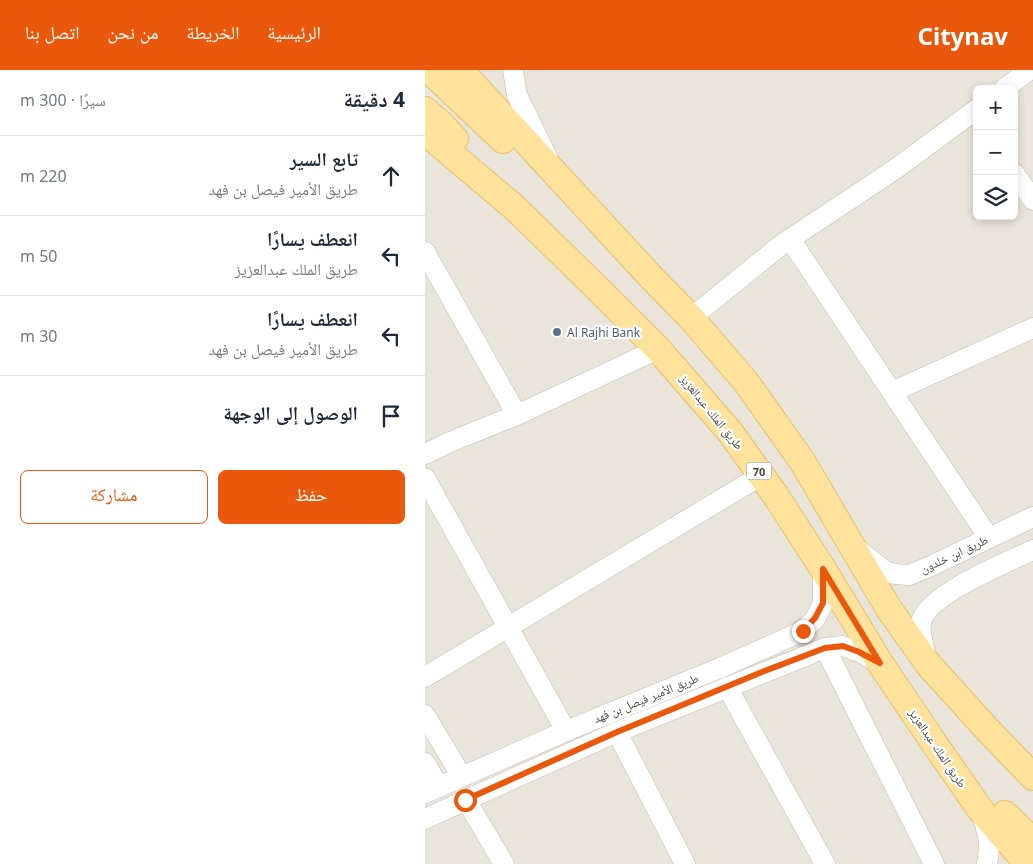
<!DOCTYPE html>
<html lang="ar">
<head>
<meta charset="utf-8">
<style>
	body { margin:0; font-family:"Noto Sans","Noto Naskh Arabic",sans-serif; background:#f6f6f7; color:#1f2937; direction:rtl }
	.controls { position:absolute; right:15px; top:15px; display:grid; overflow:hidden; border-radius:8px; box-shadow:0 2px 8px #0003 }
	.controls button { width:45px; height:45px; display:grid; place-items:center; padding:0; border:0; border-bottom:1px solid #e0e1e3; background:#fff; color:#1f2937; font:25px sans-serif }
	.stop { position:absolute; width:15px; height:15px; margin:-11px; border:4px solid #ea580c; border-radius:50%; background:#fff }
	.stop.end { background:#ea580c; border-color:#fff; box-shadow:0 1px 5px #0008 }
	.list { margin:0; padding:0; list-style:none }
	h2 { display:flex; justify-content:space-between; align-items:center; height:65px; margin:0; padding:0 20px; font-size:21px }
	h2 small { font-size:16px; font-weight:400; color:#747a83 }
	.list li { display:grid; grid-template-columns:32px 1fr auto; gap:15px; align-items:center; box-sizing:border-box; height:80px; padding:0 20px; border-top:1px solid #e0e1e3 }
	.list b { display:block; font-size:19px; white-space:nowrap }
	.list p { margin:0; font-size:16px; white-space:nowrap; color:#747a83 }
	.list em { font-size:16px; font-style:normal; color:#747a83 }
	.actions { display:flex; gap:10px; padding:15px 20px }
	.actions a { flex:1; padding:11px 0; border:1px solid #ea580c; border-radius:8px; text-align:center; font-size:18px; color:#ea580c }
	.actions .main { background:#ea580c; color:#fff }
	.icon { flex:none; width:28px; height:28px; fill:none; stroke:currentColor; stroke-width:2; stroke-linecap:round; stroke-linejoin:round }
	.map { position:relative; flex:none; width:608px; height:794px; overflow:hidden; direction:ltr }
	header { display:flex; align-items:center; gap:30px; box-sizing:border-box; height:70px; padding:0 25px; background:#ea580c; color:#fff }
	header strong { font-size:24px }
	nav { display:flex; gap:28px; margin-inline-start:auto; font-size:18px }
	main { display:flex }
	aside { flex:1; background:#fff }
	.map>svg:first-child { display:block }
	.residential { fill:#eae5da; fill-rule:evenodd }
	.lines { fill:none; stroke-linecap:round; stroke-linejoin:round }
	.minor-casing { stroke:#c2bbae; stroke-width:21 }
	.major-casing { stroke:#e6c16a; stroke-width:28 }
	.minor { stroke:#fff; stroke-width:20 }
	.major { stroke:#ffe39c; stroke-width:26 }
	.route { stroke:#ea580c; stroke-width:6 }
	.service-dot { fill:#5c6f8a; stroke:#fff; stroke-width:2 }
	.labels { text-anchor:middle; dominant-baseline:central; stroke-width:4.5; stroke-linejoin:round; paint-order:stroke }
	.shield { fill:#fff; stroke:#817c74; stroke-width:1 }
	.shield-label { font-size:11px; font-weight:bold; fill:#4b4439 }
	.service-label { font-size:12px; fill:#4e5e75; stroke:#fff; text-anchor:start }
	.street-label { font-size:12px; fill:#4b4439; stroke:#fff }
</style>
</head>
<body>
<header>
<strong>Citynav</strong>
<nav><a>الرئيسية</a><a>الخريطة</a><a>من نحن</a><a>اتصل بنا</a></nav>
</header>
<main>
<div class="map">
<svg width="608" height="794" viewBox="0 0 608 794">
	<rect width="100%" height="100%" fill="#f6f3ec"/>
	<path class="residential" d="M0,0H608V794H0ZM552,19H589V146H552Z"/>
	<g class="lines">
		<defs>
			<g id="minor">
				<path d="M88,0L92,25L122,87"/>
				<path d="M579,19L604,0"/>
				<path d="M589,103L608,130"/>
				<path d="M365,169L564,468"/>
				<path d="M0,182L92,345"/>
				<path d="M266,248L356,175L469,100L552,39"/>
				<path d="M467,322L608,258"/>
				<path d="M0,384L25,372L92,345L233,279"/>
				<path d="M0,408L141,661"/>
				<path d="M433,480L460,501L470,504L484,505L506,496L608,447"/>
				<path d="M400,578L509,794"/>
				<path d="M501,587C499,577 493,559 497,549C508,522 581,493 608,480"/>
				<path d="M0,607L337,405"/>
				<path d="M302,617L400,794"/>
				<path d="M0,645L37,707"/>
				<path d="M192,662L260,794"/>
				<path d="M0,693L14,717"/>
				<path d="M0,723L141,661L295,598L378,561L390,549L398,533V499"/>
				<path d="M41,730L79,794"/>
				<path d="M557,744C563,764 566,773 562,794"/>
				<path d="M0,749L41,730L192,662L400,578L418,576L434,582L455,593"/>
			</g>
			<g id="major">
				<path d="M4,0L78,70"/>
				<path d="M35,0L224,205L266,248L321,312L377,391L464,539L503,594L560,657L608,707"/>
				<path d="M0,40L16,54L30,69"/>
				<path d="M0,62L90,138L172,218L233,279L305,362L351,426L398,499L455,593L511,676L557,742L603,794"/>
				<path d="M580,744L608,771"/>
			</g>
		</defs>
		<use href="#minor" class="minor-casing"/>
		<use href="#major" class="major-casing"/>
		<use href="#minor" class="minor"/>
		<use href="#major" class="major"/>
	</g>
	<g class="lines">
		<path class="route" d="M40,730L192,662L337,602L400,578L418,576L434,582L455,593L398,499V533L390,548L378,561"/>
	</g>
	<circle class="service-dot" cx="132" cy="262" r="5"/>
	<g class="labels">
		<rect class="shield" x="321.5" y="392.5" width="25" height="17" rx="4"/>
		<g class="shield-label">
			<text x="334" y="401">70</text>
		</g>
		<g class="service-label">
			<text x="142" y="262">Al Rajhi Bank</text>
		</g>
		<g class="street-label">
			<text transform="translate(287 342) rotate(51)">طريق الملك عبدالعزيز</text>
			<text transform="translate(529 484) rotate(-25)">طريق ابن خلدون</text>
			<text transform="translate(221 628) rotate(-22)">طريق الأمير فيصل بن فهد</text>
			<text transform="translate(513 678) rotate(56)">طريق الملك عبدالعزيز</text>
		</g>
	</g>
</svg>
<div class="controls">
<button>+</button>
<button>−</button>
<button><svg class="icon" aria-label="layers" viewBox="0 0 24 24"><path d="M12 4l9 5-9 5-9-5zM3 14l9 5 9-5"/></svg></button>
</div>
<div class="stop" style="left:40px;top:730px"></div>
<div class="stop end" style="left:378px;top:561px"></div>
</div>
<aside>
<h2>4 دقيقة<small>سيرًا · 300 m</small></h2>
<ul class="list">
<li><svg class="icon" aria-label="ahead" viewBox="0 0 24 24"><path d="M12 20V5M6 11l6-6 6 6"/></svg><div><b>تابع السير</b><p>طريق الأمير فيصل بن فهد</p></div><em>220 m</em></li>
<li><svg class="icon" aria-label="left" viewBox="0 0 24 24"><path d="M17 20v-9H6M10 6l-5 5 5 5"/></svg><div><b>انعطف يسارًا</b><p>طريق الملك عبدالعزيز</p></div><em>50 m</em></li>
<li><svg class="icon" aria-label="left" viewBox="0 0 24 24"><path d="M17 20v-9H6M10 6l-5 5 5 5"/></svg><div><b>انعطف يسارًا</b><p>طريق الأمير فيصل بن فهد</p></div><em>30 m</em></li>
<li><svg class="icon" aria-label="arrive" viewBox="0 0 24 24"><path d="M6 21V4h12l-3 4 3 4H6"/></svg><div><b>الوصول إلى الوجهة</b></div></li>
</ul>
<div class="actions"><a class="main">حفظ</a><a>مشاركة</a></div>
</aside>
</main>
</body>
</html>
